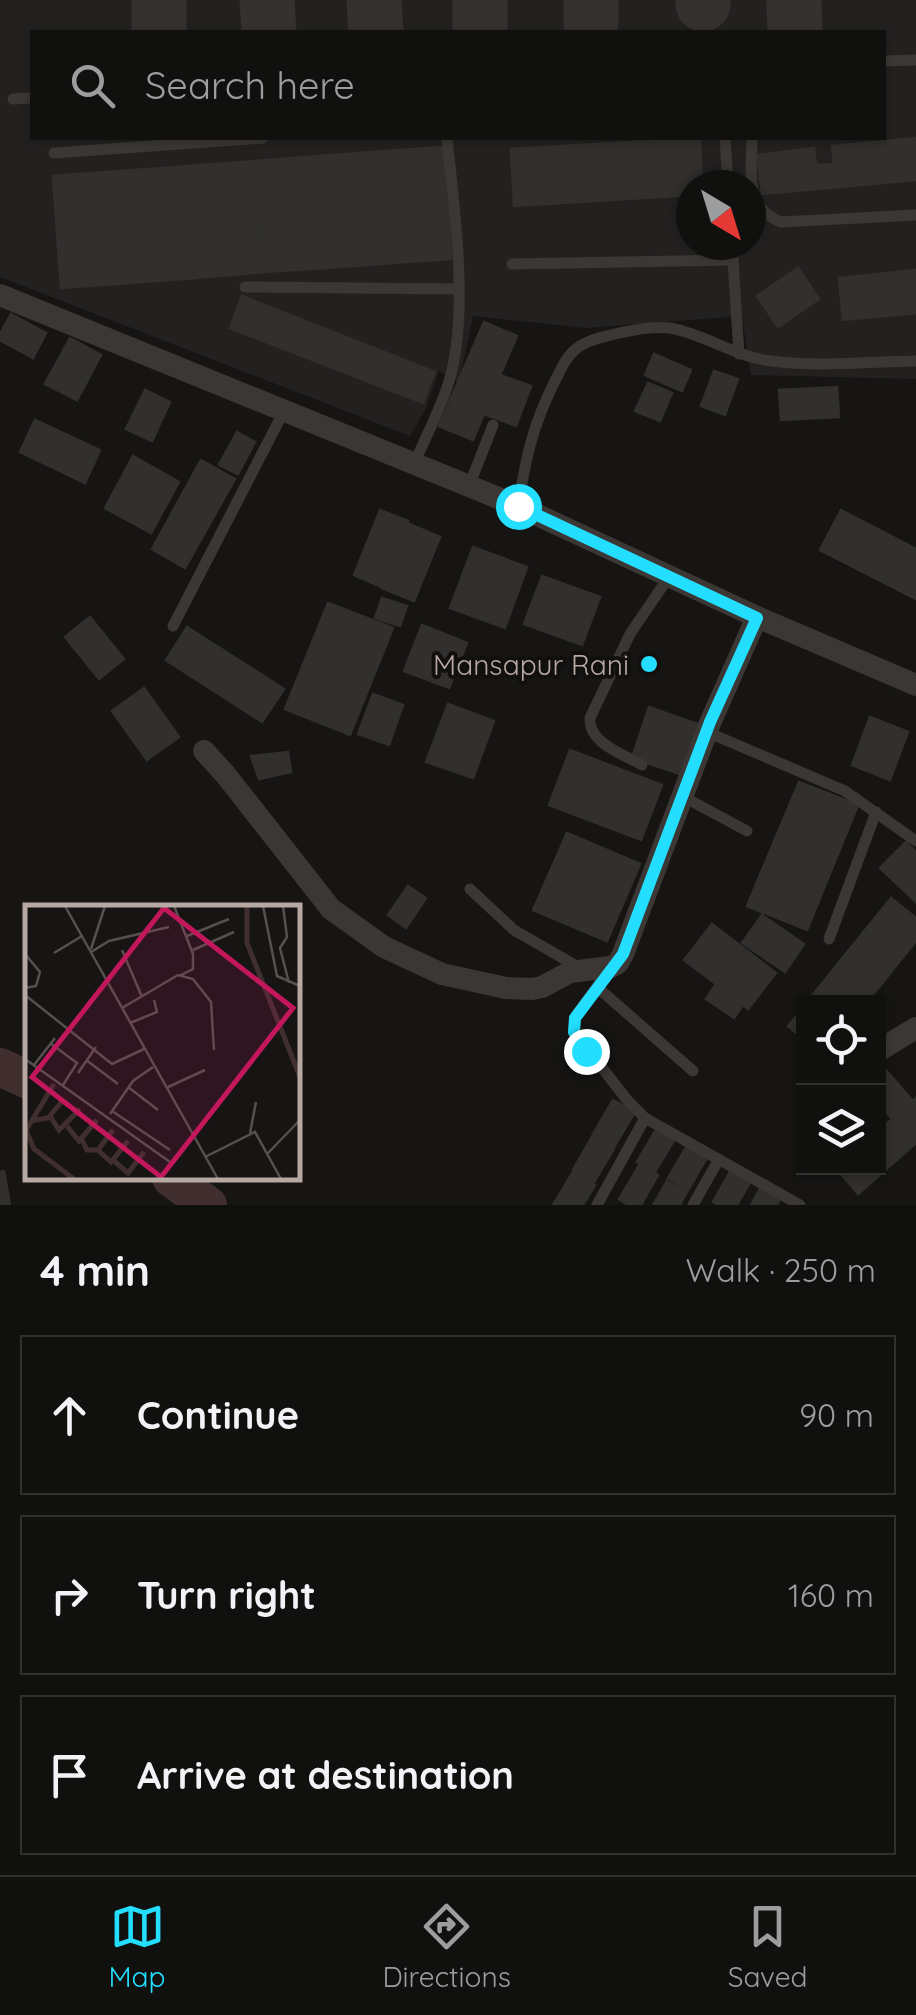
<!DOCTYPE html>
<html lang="en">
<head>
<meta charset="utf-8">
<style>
	body { margin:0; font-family:Quicksand,sans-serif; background:#1e1e1d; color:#f1f3f6 }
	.controls { position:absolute; right:30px; bottom:30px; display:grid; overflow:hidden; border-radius:0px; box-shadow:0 2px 8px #0004 }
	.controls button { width:90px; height:90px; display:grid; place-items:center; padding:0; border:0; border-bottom:2px solid #30302f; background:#10100f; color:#f1f3f6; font:50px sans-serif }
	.compass { position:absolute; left:676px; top:170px; width:90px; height:90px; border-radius:50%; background:#10100f; box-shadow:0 2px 8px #0004; rotate:142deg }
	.stop { position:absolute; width:30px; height:30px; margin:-22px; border:8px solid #23deff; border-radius:50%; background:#fff }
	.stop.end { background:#23deff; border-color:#fff; box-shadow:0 2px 10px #0008 }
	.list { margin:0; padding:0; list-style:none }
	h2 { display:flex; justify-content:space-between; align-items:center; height:130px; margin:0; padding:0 40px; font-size:42px }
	h2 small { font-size:32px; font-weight:400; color:#9c9d9e }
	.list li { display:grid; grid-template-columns:65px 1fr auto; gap:30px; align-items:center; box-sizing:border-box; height:160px; margin:0 20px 20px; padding:0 20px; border:2px solid #30302f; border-radius:0px }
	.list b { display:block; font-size:38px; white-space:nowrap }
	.list em { font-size:32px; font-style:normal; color:#9c9d9e }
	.icon { flex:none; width:55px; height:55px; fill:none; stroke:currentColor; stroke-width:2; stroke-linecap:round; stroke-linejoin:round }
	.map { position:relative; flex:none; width:916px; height:1205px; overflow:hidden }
	.search { position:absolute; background:#10100f; box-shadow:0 2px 8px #0004; left:30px; right:30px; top:30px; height:110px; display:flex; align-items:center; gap:25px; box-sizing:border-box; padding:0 35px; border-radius:0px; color:#9c9d9e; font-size:38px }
	.sheet { height:670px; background:#10100f }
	nav { display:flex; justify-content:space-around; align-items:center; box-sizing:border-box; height:140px; border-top:2px solid #30302f; background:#10100f; font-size:28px; color:#9c9d9e }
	nav a { display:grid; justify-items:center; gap:5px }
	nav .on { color:#23deff }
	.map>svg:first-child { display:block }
	.built { fill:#232120; fill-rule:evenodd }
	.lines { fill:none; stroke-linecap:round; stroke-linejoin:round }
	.river { stroke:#412e2f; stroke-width:38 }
	.taxiway { stroke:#353130; stroke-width:55 }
	.building { fill:#32302e; stroke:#32302e; stroke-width:2.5 }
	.lane { stroke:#3b3735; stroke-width:11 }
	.street { stroke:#3b3735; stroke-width:22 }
	.route { stroke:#23deff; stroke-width:12 }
	.poi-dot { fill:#23deff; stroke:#11100f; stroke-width:4 }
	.labels { text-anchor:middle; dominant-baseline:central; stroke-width:8; stroke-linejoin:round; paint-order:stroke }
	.poi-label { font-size:28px; fill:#b7a8a4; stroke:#11100f; text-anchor:end }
	.inset-river { fill:none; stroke:#412e2f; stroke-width:5 }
	.inset-road { fill:none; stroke:#56504e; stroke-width:2.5 }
	.view { fill:#c2185b; fill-opacity:0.15; stroke:#c2185b; stroke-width:5 }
	.inset-edge { fill:none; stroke:#b7a8a4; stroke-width:5 }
</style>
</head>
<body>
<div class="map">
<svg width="916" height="1205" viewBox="0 0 916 1205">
	<rect width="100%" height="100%" fill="#161514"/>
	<path class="built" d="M0,0H916V379L751,375L742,316L586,328L473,316L459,382L439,371L426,408L410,436L0,277ZM32,32H884V138H32ZM691,185H751V245H691Z"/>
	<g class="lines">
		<g class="river">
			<path d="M0,1067L28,1080"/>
			<path d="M171,1178L208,1205"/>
		</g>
		<g class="taxiway">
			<path d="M159,0V32"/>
			<path d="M267,0L269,32"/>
			<path d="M374,0L376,32"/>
			<path d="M480,0V31"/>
			<path d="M591,0V23"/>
			<path d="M703,0V4"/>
			<path d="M794,0L795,32"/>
		</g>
	</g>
	<g class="building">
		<path d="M700,138L702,185H691V195L514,206L511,149Z"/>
		<path d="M916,138V180L762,194L757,155L814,148L816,165L834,164L832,146Z"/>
		<path d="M444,147L451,259L393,263L386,151Z"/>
		<path d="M386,151L393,263L327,268L319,156Z"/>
		<path d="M319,156L327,268L263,272L256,161Z"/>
		<path d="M256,161L263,272L196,278L189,166Z"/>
		<path d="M189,166L196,278L129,283L121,171Z"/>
		<path d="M121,171L129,283L61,288L53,176Z"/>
		<path d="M798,268L819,299L778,327L757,296Z"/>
		<path d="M916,270V313L843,320L839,278Z"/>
		<path d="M242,296L435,372L423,403L230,328Z"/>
		<path d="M11,314L46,333L33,358L0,340V334Z"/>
		<path d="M484,322L517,336L500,375L531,386L516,426L484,414L473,440L439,426Z"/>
		<path d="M70,338L101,355L77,400L45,384Z"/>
		<path d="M654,354L691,370L682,391L645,375Z"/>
		<path d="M714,371L738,379L725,415L701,406Z"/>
		<path d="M648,383L672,393L660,421L635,411Z"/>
		<path d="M837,387L839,417L781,420L779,390Z"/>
		<path d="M145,390L170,402L152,441L126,429Z"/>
		<path d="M35,420L100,450L85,483L20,452Z"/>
		<path d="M237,432L255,442L238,474L219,465Z"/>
		<path d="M133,456L179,482L151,533L105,508Z"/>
		<path d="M201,460L235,479L185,568L152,549Z"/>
		<path d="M380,510L408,521L382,587L354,575Z"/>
		<path d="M841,510L916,549V599L820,550Z"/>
		<path d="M409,524L440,537L414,601L382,588Z"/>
		<path d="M473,547L527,567L505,628L450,608Z"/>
		<path d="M542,576L600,597L582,645L524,624Z"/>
		<path d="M382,598L407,606L400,626L375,618Z"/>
		<path d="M328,603L393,628L350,735L285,709Z"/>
		<path d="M90,617L124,659L99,679L65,637Z"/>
		<path d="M422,625L467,643L449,688L404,671Z"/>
		<path d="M187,627L284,689L262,722L166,660Z"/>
		<path d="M144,688L179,737L147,760L112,711Z"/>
		<path d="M373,694L403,705L389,745L358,734Z"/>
		<path d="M448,704L494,721L473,778L426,762Z"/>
		<path d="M649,707L700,725L683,775L632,758Z"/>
		<path d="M870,717L908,732L890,780L852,765Z"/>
		<path d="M570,750L662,785L641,840L549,805Z"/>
		<path d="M288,752L291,772L259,779L251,756Z"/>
		<path d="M799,782L858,805L807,930L747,906Z"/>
		<path d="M567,833L640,864L607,941L533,910Z"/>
		<path d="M906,842L916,852V902L880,868Z"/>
		<path d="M408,886L426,898L406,928L388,915Z"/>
		<path d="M891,898L916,918V941L867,1002H807Z"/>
		<path d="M762,915L804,944L785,972L742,943Z"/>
		<path d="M712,924L776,973L748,1009L743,1005L734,1018L706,999L716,984L684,960Z"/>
		<path d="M804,1007V1039L788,1026Z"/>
		<path d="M878,1061L913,1101L916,1098V1143L858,1194L836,1168H878V1131L892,1119L878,1103Z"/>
		<path d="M613,1100L635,1112L614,1147L593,1134Z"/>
		<path d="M658,1126L676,1137L655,1172L637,1162Z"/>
		<path d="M593,1135L614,1149L594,1182L573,1170Z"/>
		<path d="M688,1144L708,1156L688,1190L668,1178Z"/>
		<path d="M640,1164L658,1175L641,1205H628L619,1199Z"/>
		<path d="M732,1168L752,1179L737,1205H719L713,1202Z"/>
		<path d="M4,1171L10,1205H0V1172Z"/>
		<path d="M573,1172L595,1185L583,1205H553Z"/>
		<path d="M667,1181L687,1192L680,1205H653Z"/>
		<path d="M762,1185L782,1196L777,1205H751Z"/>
	</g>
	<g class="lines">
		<g class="lane">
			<path d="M884,61L916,60"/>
			<path d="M13,99L32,98"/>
			<path d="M725,138L728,185"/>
			<path d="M752,138C752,171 743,207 781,222L916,215"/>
			<path d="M54,153L263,138"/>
			<path d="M732,245L739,354"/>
			<path d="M512,264L733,260"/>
			<path d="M245,287L458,289"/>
			<path d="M414,464C426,436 442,407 450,378C469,310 454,207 447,138"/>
			<path d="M469,486L493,425"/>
			<path d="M518,506C526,458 532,427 554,383C561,369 567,354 580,346C593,338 610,335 624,332C638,329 655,326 670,328C705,334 735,357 771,361C818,367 868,362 916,361"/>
			<path d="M173,626L284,411"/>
			<path d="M707,732L845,791L916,841"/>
			<path d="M642,765C623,754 588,743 590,718L630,634L668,578"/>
			<path d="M682,796L747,831"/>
			<path d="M470,889L514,930L580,968"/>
			<path d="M829,939L876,812"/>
			<path d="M611,967L575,1017L574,1032L628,1101L645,1118L800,1205"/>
			<path d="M597,987L693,1071"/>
			<path d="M597,1205L645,1118"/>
			<path d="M693,1205L719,1159"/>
		</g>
		<g class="street">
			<path d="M0,295L518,506L757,617L916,685"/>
			<path d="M204,751L225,774L331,909L384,947L442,974L506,988L532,989L542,987L570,972L611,967L618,963L623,954L710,723L757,617"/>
			<path d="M878,1051L916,1028"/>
		</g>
	</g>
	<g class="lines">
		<path class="route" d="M518,506L757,618L710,722L623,954L575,1018L574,1032L586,1051"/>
	</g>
	<circle class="poi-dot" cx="649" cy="664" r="10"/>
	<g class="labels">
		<g class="poi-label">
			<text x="629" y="664">Mansapur Rani</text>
		</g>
	</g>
	<g transform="translate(25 905)">
		<rect width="275" height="275" fill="#161514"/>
		<path class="inset-river" d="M222,1V38L275,172M25,211L34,225L55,204M5,216L23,213L38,195M42,221L54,236L72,215M1,225L9,244L49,274M0,227L29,179M57,235L62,245H73L88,225M73,245L86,257L103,236M89,256L103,268L119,247"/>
		<path class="inset-road" d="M40,1L193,274M149,1L168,49V64L156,70M238,1L252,71L275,81M258,1L262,32L255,43L264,78M162,31L204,14M66,44L80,1M97,45L117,92M168,45L209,27M66,47L84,36L144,22M29,48L57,31M0,49L15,67L11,81L0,83M0,90L87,159L119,144M97,103L153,70L168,74L186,97L189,145M105,118L132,107L129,95M25,138L52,158L38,180M0,154L145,257M61,155L93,179M9,160L30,133M53,168L71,142M103,182L133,205M141,183L180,165M87,206L145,245M85,209L108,176L128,162M225,228L231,197M243,248L275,215M180,252L230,227L256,274"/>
		<path class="view" d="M139,3L268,103L136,272L7,172Z"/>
		<rect width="275" height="275" class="inset-edge"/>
	</g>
</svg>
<div class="controls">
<button><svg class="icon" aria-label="locate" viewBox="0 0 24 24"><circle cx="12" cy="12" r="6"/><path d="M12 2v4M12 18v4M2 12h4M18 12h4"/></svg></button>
<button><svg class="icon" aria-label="layers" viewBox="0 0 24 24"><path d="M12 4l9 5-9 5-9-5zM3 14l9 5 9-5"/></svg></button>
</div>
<svg class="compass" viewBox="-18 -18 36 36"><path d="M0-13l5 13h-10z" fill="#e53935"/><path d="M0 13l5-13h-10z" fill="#9c9d9e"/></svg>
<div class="stop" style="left:518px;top:506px"></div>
<div class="stop end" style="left:586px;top:1051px"></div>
<div class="search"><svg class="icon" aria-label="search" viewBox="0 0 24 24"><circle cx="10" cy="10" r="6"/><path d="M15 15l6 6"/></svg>Search here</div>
</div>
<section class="sheet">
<h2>4 min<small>Walk · 250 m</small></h2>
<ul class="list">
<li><svg class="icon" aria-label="ahead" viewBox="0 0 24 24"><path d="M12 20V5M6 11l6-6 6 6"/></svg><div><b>Continue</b></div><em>90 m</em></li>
<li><svg class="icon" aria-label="right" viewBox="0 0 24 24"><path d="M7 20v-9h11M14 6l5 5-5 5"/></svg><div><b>Turn right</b></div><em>160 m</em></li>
<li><svg class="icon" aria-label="arrive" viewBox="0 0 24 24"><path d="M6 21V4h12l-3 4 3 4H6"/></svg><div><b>Arrive at destination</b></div></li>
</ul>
</section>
<nav>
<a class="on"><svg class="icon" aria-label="map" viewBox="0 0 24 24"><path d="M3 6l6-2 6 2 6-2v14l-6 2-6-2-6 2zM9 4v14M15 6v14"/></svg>Map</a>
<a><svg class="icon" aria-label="directions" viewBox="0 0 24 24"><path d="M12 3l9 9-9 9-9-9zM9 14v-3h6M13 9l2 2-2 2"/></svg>Directions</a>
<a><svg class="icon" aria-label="saved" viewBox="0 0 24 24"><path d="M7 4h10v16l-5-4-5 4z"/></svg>Saved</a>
</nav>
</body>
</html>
